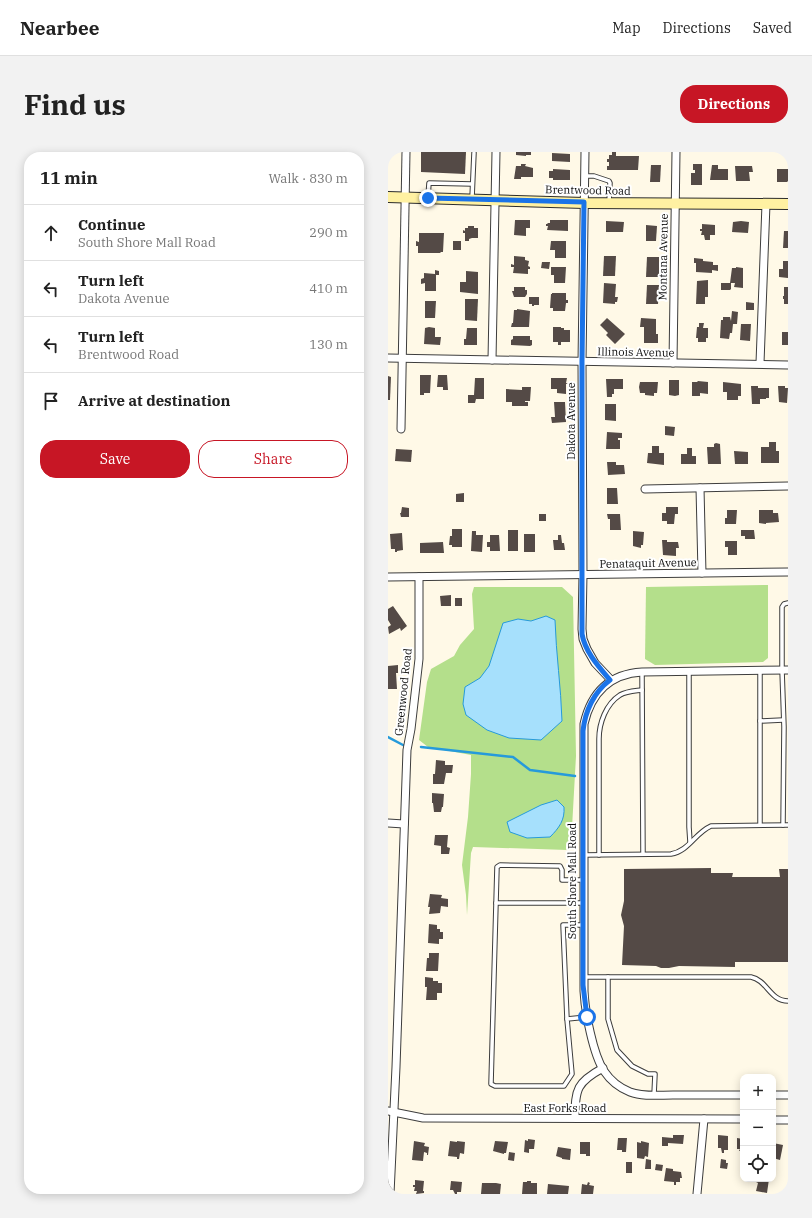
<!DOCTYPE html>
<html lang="en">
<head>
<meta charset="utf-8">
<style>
	body { margin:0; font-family:"IBM Plex Serif",serif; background:#f2f2f2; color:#222 }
	.controls { position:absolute; right:12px; bottom:12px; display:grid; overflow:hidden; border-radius:8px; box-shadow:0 2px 10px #0003 }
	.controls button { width:36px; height:36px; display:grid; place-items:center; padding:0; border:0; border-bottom:1px solid #e0e0e0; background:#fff; color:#222; font:20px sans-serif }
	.stop { position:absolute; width:12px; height:12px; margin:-9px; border:3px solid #1a73e8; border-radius:50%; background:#fff }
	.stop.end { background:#1a73e8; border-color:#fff; box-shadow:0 1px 4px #0008 }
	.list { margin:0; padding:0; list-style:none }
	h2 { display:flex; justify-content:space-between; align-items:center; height:52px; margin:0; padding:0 16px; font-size:17px }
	h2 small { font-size:13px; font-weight:400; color:#767676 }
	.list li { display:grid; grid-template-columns:26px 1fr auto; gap:12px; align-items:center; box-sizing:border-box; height:56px; padding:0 16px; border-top:1px solid #e0e0e0 }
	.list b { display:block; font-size:15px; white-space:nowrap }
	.list p { margin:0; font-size:13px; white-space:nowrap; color:#767676 }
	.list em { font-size:13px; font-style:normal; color:#767676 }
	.actions { display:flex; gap:8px; padding:12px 16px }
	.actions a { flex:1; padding:9px 0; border:1px solid #c71625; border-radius:16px; text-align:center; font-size:14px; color:#c71625 }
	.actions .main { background:#c71625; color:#fff }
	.icon { flex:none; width:22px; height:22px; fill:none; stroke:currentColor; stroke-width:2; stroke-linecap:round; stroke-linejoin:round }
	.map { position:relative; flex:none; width:400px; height:1042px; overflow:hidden; border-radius:16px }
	header { display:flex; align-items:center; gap:24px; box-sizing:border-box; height:56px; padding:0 20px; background:#fff; border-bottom:1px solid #e0e0e0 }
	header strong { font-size:19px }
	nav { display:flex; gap:22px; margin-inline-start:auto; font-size:14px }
	.intro { display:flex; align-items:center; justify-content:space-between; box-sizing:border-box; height:96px; padding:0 24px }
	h1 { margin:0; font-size:28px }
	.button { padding:10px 18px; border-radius:16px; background:#c71625; color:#fff; font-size:14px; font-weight:700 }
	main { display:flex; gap:24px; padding:0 24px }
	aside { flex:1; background:#fff; border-radius:16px; box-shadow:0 2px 10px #0003 }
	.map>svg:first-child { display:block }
	.forest { fill:#b4df8b }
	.water { fill:#a6e0fc; stroke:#269adb }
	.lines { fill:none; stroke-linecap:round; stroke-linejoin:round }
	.stream { stroke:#269adb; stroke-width:2.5 }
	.building { fill:#544a46 }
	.lane-casing { stroke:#3d3d3d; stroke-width:5.5 }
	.street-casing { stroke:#3d3d3d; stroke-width:9 }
	.secondary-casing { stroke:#2c2c2c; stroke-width:12 }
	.lane { stroke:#fff; stroke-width:3.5 }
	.street { stroke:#fff; stroke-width:7 }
	.secondary { stroke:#fff1a2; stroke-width:10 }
	.route { stroke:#1a73e8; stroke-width:5 }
	.labels { text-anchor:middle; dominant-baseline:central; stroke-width:4; stroke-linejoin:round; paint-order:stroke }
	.street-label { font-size:11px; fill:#0a0a0a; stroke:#fff }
</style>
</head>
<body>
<header>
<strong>Nearbee</strong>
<nav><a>Map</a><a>Directions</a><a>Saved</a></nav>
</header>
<div class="intro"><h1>Find us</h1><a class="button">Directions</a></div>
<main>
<aside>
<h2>11 min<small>Walk · 830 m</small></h2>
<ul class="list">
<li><svg class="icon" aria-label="ahead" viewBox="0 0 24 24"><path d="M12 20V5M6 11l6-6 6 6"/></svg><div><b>Continue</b><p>South Shore Mall Road</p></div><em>290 m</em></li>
<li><svg class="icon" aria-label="left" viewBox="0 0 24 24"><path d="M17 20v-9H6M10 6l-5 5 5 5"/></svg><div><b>Turn left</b><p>Dakota Avenue</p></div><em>410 m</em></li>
<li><svg class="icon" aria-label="left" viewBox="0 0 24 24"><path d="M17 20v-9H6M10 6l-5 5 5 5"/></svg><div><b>Turn left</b><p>Brentwood Road</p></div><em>130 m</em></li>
<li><svg class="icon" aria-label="arrive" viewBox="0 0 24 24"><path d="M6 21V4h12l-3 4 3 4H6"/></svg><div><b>Arrive at destination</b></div></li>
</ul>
<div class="actions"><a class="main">Save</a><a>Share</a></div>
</aside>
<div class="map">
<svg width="400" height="1042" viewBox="0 0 400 1042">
	<rect width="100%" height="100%" fill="#fff9e7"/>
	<g class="forest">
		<path d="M380,433V506L375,510L267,513L257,507L258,435Z"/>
		<path d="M86,435H174L185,445L188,604L183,694L179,698L85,695L83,701L79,763L78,743L74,713L80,665L83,622V603L40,595L31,588L39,530L43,517L66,504L72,493L86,477L84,442Z"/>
	</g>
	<g class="water">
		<path d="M158,464L167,468C168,502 173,535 174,569L153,588L121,586L99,578L78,563L75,552L77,535L92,526L101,514L115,471L130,467L143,469Z"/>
		<path d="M169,648L176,655C177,668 171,676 162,685L139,686L122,680L119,670L153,653Z"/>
	</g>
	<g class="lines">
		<g class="stream">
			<path d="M0,585L15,593"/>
			<path d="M33,595L125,605L142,618L187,624"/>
		</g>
	</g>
	<g class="building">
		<path d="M33,0H78L77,22L33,20Z"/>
		<path d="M128,0H143V3H138V4L128,3Z"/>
		<path d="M224,0H228V4H251L250,18H219V14H221V10H219V7H221V3H224Z"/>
		<path d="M164,1L182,2V10L164,9Z"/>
		<path d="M133,12H138L137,14L145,16V25H133V27H126L128,14H133Z"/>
		<path d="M305,12H314V33H303V21H307V18H305Z"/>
		<path d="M263,13H273L272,30H262Z"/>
		<path d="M324,13H330V17H340V28H322Z"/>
		<path d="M347,14H364L365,20H361L362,29H348Z"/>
		<path d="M165,17L182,18V28H165V26H161V19H165Z"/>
		<path d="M389,17H400V29L399,30H389Z"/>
		<path d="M127,68H142V76H138V84L126,83Z"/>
		<path d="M162,68H180V79L159,78L160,74H158V72H159L160,71H162Z"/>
		<path d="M218,69L236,70L235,80H218Z"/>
		<path d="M353,69L361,70L360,81L344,80L345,70Z"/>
		<path d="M314,72L327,73V83H322V88H317L316,83H313L314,79H312V77H314Z"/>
		<path d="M258,73L269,74L268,89H258Z"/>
		<path d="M80,74H86V76H90V86H84L81,87V89H77V81H75V78L77,79V76H80Z"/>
		<path d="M396,79H400V96H395Z"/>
		<path d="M31,81H56L55,100H53L52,101H30V94H28V89L31,90Z"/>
		<rect x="65" y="89" width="8" height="9"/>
		<path d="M163,89H178V106H167V98H162Z"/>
		<path d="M126,104L137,105V108L141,109L140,114L142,115V117H140V122L125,121L126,115H123V112L126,113Z"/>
		<path d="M216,104H228L227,124H215Z"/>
		<path d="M259,105H271V125H258Z"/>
		<path d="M306,106L315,107V109L325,110V113H330V119L324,118V121L308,120V111H306Z"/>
		<path d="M395,109H400V126L391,125V117H395Z"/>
		<path d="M154,110H162L161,117L153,116Z"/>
		<path d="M163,115H178L177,131H166V123H163Z"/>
		<path d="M348,115L355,116V136L346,135L347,131H342L344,116H348Z"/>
		<path d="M47,118L51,119V123H48V139H37V131L33,132V127L36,126V121L47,122Z"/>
		<path d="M78,119L90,120V142L72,140V130H78Z"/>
		<path d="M320,128V145H317V152H308L309,129Z"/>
		<path d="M216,131L228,132L227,145H230L229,150H227V152L215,151Z"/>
		<path d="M333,131H343V137L342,138H333Z"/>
		<path d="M259,133H271L270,152H258Z"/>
		<path d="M126,135H137V138H139V142L137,145H126L124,139H126Z"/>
		<path d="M396,135H400V152H396V147H395V144H396Z"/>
		<path d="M164,141H178V148H180V151H178L177,159H165V156H162L163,142H164Z"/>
		<path d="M141,145H151V153H146V154H144V152H141Z"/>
		<path d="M77,147H90L89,169L77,168Z"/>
		<path d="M37,149H48L47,166H37Z"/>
		<path d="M358,150L366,151V158H358Z"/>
		<path d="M129,157L142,159L141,175H123L124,171H125L126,158H129Z"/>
		<path d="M344,159L350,160L349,172H345L344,181H342L341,187L332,186L333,168H335V165H342L343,169Z"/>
		<path d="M219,166L237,182L227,192L218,183L220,181L212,173Z"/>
		<path d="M253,166L268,167V182H270V191H256V175H252Z"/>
		<path d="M311,171H316L315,176H320V186H318V190H310V186H308L309,175H311Z"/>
		<path d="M353,172H363L362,189L352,188Z"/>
		<path d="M41,175L47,176V185H53L52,193L36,192L37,176Z"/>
		<path d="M165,175H173V176H176V178H182V190H173V193H170V190H165Z"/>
		<path d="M79,176H89V193H76V187H78Z"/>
		<rect x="394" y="180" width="6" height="13"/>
		<path d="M125,184H142V188H144V193L142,194L123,193V188L125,187Z"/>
		<path d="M32,223H43L42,241H36V243H32Z"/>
		<path d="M50,223H59L60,238H55V235H49Z"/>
		<path d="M0,224L3,225L2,248H0Z"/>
		<path d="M87,226H96V247H88L87,251H80V243H86Z"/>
		<path d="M163,226H179L178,231L181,232H178V242L169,241V237H163Z"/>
		<path d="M218,227H235V237H226V242H224V245H219Z"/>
		<path d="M281,228H291V243L287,244L281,243Z"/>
		<path d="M310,229L320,230V242L312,241V244H304V230H309Z"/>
		<path d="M252,230H270L269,241H266V244L257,243V241H252L251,235Z"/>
		<path d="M335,230L353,232V244H350V248H339V240H335Z"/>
		<path d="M363,234H370V236H381V246H378V247H372V252H364Z"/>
		<path d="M390,234H397V236H400L399,251L391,250Z"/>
		<path d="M134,235H143L142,249H137V250H140V254H124V250H118V237L134,238Z"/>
		<path d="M166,250H177L178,270L164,271L163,265H167Z"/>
		<path d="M217,252H228V269L217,268Z"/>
		<path d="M277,274L287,275L286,284L277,283Z"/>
		<path d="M219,280L234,281V286H230V288H232V297H218Z"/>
		<path d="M381,290H388V299H391V311H373V295H381Z"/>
		<path d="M328,291L332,292L333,312H320L319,295H326V292Z"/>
		<path d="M264,294H271V301H276V313L259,311L260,301H264Z"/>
		<path d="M299,296H304V304H308V312H293V302H299Z"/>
		<path d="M8,297L24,298L23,310L7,309Z"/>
		<path d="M346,299L360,300V312H347Z"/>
		<path d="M219,310H228V313H236L237,322L220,323Z"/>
		<path d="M219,336H229L230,352H219Z"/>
		<path d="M76,341V350H68V342Z"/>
		<path d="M14,355L21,356V365H13L12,361H13Z"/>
		<path d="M278,355H290V362H287L286,372H279V369H274V361H278Z"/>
		<path d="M339,358H349L348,372H337V366H339Z"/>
		<path d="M371,358H385V361H390L391,370L378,371V372L371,371Z"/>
		<rect x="151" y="362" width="7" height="7"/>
		<path d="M219,362H232L233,378H222V367H220Z"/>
		<path d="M64,377H74V395H64V393H61L62,384H64Z"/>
		<rect x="120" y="378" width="10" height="21"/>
		<path d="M353,378H366L367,387H357V384H353Z"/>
		<path d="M84,379H88V383H95L94,400L83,399Z"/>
		<path d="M245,379L256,380L255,393H253V396L245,394Z"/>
		<path d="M14,381L15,398L9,399V400H7V397H3L2,382Z"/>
		<rect x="136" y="382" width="11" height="18"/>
		<path d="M102,383H111L112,399H102V395H99V390H102Z"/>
		<path d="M170,383H173L174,391H176L177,398H166L165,388H170Z"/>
		<path d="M274,388H279V390H290L291,396H288V404L275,403Z"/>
		<path d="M337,389H349V403H340V395H337Z"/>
		<path d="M55,390L56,401H32V391Z"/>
		<path d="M63,443V454H53L52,444Z"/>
		<rect x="67" y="446" width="7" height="8"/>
		<path d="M5,454L19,474L13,479L12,476L1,482L0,475L3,473L0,468V457Z"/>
		<path d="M10,513V521H8L9,537H0V514Z"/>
		<path d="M48,608L57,609V613H65L64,621H58L56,632H45V622H47Z"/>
		<path d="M44,641L56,642L55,655H54L53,660H46L45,651H44Z"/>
		<path d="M47,683H60L59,695L62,696L61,702H53V694L46,693Z"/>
		<path d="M323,716V721H345L344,725H392L391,717H400V810H347V815L291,814L281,816H273L268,814L234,813L236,774L233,763L236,749V717Z"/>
		<path d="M42,742L54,743L53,746L60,747V755L53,754L52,761L41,762L42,755H40Z"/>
		<path d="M41,772L49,773V777H52V780H55V787H51V792L40,791Z"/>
		<path d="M41,801H51L50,819H38L39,806H41Z"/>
		<path d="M37,825L45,826V829H50V831H54V841H49V848H38L39,835H37Z"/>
		<path d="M285,983H296L295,992L280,991V994H274V985L285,986Z"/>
		<path d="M330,983L340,984V998H336V1001H334L333,996H330Z"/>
		<path d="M230,986H239L238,1000H234V998H229Z"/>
		<path d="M349,986L355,987V999H351L352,997H349Z"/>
		<path d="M140,987L147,988L146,997H141V1001L136,1000L137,988L140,989Z"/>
		<path d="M26,989L37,991L36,994L41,995L40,1003H39V1001L36,1000L35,1009L24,1008Z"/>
		<path d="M62,989L69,990V989L77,990L76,1002L72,1001L71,1007H69V1005L60,1004Z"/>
		<path d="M107,989L120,990L118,1001H116V1002L105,999Z"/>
		<path d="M253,989L261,991L260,1005L257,1004L256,1007L249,1006V990L253,991Z"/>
		<path d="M192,990H202V1004H198V1002H192Z"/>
		<path d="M385,991L395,993L392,1008L385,1006Z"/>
		<path d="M170,995L183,997L182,1008L174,1007V1006L168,1004Z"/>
		<path d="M121,1000L127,1001L126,1009L120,1008Z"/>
		<path d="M258,1007L263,1008V1017H257Z"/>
		<path d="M333,1007L338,1008V1011H340L339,1017L332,1016Z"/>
		<rect x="238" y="1010" width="6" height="11"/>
		<path d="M268,1012L275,1013L274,1019L267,1018Z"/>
		<path d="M278,1016L285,1017V1019L293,1020L294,1026H292V1030H288V1033H286V1030L276,1029Z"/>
		<path d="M368,1027H381L379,1041L368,1039L370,1031L368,1030Z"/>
		<path d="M27,1028L36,1029L35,1039H36V1041L28,1042L29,1039H26L27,1035H25V1033H27Z"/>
		<path d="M63,1029L74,1030L73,1040H69V1042H67L65,1038H62Z"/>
		<path d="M139,1029H143V1031H149V1042H134L135,1030H139Z"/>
		<path d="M200,1030L202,1031L201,1033L206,1034L205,1042H193L194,1032L199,1033Z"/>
		<path d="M94,1031H108L113,1032L112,1042H93Z"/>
		<path d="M160,1032L181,1034L180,1042H159Z"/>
	</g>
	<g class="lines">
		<defs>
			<g id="lane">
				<path d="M197,24H206L221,29L222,31L221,50"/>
				<path d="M40,45L41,31L84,32"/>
				<path d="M84,46L86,1"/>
				<path d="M372,519V673"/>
				<path d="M254,520L255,702"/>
				<path d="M301,520V675L302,690"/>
				<path d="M372,569L395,568"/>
				<path d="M395,673L396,575L394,518V455L396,452L400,451"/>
				<path d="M196,703L283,702C301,699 307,681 323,674L400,673"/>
				<path d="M211,703V587C211,571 218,552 232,543C239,539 247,539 254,538"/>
				<path d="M195,728H174V718L172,714L112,713L109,715L103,932L107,934H176L184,922L179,867L199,865"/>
				<path d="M108,751H195"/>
				<path d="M196,825H363C379,828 382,849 400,849"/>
				<path d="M220,825V867L229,898L244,914L260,922H267L266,943"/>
				<path d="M179,867L175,773H196"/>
			</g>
			<g id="street">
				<path d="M197,0L194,210L195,422L194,477L195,487L199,497L207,511L223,528"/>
				<path d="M0,206L400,213"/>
				<path d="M104,208L108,0"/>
				<path d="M285,211L288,0"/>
				<path d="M372,211L378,52"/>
				<path d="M13,277L18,0"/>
				<path d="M312,336L314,421"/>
				<path d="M257,337L400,334"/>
				<path d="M0,425L400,420"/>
				<path d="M0,671L16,672"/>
				<path d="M355,943C332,943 308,943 285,943C271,943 255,945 242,940C232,936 222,928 216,919C205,902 197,860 196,839V572C203,541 221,522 254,520L400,518"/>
				<path d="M385,943H400"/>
				<path d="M0,959L35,966L355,967"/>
				<path d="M187,966C187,937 189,930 215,916"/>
				<path d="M385,968H400"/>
				<path d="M2,1042L8,915L19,598L23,577L31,507V425"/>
				<path d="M309,1042L316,967"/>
			</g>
			<path id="secondary" d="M0,45L196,51L400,52"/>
		</defs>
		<use href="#lane" class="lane-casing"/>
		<use href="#street" class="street-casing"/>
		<use href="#secondary" class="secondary-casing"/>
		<use href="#lane" class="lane"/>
		<use href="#street" class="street"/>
		<use href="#secondary" class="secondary"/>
	</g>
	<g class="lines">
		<path class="route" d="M40,46L196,50L194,210V482C197,500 211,515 222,528C206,540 197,559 195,579V833L199,865"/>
	</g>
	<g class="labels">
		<g class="street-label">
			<text transform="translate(200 38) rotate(1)">Brentwood Road</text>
			<text transform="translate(275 105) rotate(-89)">Montana Avenue</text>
			<text transform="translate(248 200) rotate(1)">Illinois Avenue</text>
			<text transform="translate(183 269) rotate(-90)">Dakota Avenue</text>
			<text transform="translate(260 411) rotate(-1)">Penataquit Avenue</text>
			<text transform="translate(15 540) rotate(-84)">Greenwood Road</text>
			<text transform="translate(184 729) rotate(-90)">South Shore Mall Road</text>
			<text x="177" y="956">East Forks Road</text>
		</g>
	</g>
</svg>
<div class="controls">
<button>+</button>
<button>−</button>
<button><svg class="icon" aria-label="locate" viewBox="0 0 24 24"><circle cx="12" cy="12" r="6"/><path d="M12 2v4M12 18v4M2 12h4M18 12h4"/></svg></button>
</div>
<div class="stop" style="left:199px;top:865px"></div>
<div class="stop end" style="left:40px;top:46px"></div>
</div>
</main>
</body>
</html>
